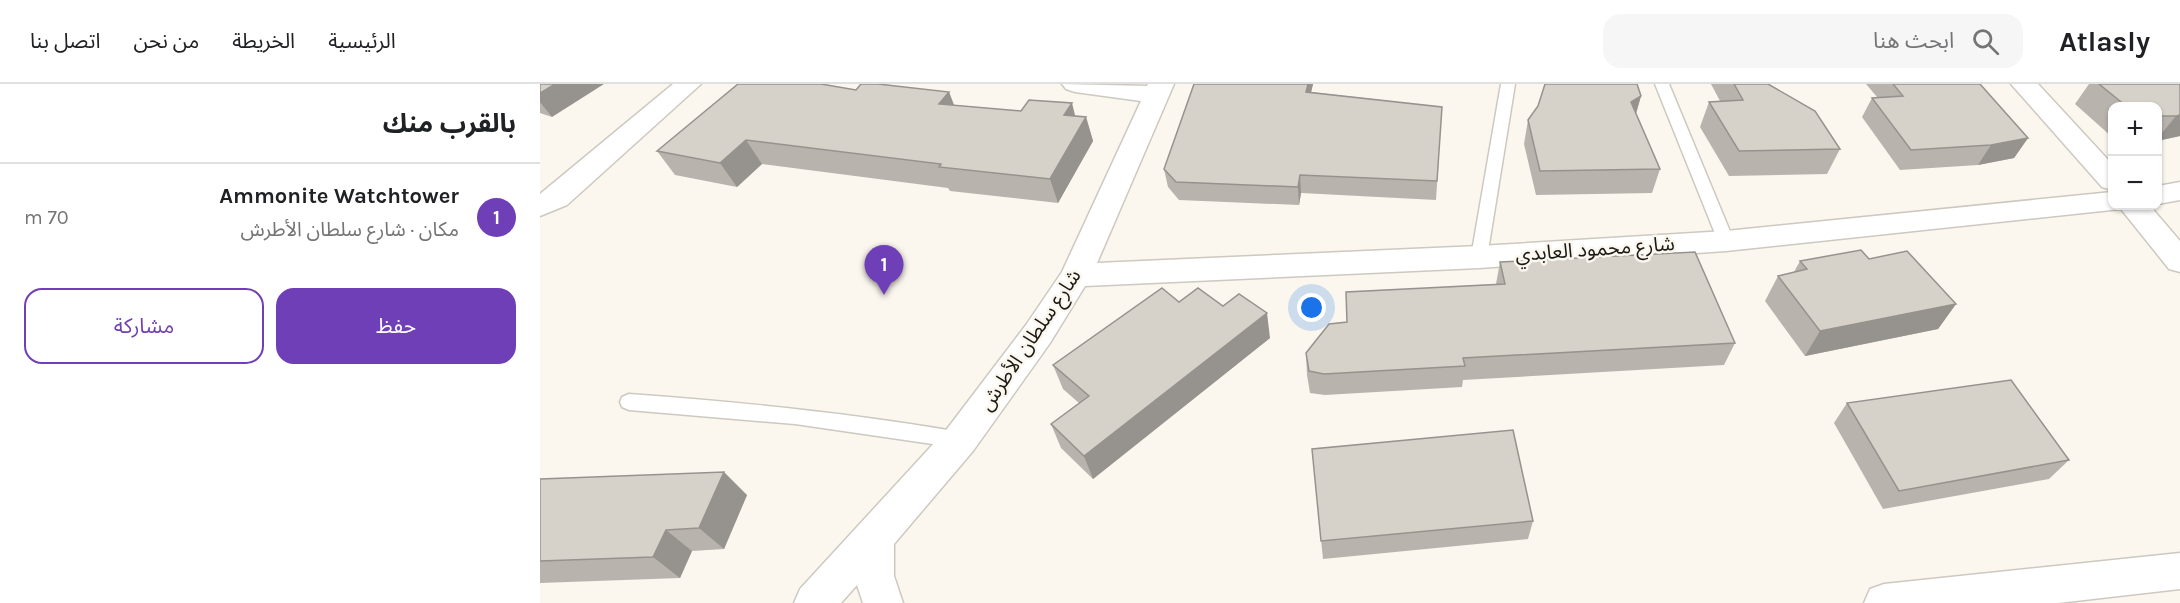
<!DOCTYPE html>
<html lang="ar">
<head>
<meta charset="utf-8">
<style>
	body { margin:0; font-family:Karla,"Noto Sans Arabic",sans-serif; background:#f6f6f6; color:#202124; direction:rtl }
	.controls { position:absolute; right:18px; top:18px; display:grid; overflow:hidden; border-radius:12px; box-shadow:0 2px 4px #0004 }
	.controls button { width:54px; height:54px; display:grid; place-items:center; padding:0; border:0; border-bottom:2px solid #e0e0e0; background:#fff; color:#202124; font:30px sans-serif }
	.you { position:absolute; left:772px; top:224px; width:21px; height:21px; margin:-15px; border:4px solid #fff; border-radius:50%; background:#1a73e8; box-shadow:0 0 0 9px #1a73e833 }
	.badge { display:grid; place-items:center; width:39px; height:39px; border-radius:50%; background:#6f3fb7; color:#fff; font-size:20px; font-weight:700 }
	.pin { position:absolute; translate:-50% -50px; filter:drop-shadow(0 2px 3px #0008) }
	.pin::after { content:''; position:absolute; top:32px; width:21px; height:18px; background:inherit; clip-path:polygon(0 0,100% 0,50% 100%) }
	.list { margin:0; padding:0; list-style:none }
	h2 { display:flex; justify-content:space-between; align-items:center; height:78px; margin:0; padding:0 24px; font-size:26px }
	h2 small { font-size:20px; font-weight:400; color:#757577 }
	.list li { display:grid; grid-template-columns:39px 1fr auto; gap:18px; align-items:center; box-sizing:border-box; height:108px; padding:0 24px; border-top:2px solid #e0e0e0 }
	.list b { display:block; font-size:22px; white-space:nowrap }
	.list p { margin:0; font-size:20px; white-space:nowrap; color:#757577 }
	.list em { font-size:20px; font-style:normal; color:#757577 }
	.actions { display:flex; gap:12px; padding:18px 24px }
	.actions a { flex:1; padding:14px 0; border:2px solid #6f3fb7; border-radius:18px; text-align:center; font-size:21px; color:#6f3fb7 }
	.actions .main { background:#6f3fb7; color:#fff }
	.icon { flex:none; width:33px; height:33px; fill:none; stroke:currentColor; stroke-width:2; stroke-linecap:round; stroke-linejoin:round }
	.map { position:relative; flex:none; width:1640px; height:519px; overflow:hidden; direction:ltr }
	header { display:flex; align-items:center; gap:36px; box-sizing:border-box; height:84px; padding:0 30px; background:#fff; border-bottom:2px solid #e0e0e0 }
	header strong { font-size:28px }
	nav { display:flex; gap:33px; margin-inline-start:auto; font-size:21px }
	.search { width:420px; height:54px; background:#f6f6f6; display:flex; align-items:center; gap:15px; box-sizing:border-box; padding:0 21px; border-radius:18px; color:#757577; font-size:22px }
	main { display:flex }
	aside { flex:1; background:#fff }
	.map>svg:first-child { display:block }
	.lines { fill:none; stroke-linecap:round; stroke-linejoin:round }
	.service-casing { stroke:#cdc9c0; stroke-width:3 }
	.minor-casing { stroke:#cdc9c0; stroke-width:3 }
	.service { fill:#fff; fill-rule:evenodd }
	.minor { fill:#fff; fill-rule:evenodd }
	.wall { fill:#b8b4ad }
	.shaded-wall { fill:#96928d }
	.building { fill:#d6d1c9; stroke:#96928d; stroke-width:1.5 }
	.labels { text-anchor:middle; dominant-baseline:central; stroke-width:5; stroke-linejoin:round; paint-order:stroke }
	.street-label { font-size:20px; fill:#1a1916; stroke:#fbf7ee }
</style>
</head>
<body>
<header>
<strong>Atlasly</strong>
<div class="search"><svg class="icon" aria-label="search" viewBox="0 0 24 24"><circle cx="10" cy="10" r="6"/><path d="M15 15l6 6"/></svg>ابحث هنا</div>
<nav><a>الرئيسية</a><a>الخريطة</a><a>من نحن</a><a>اتصل بنا</a></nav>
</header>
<main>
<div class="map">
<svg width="1640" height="519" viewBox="0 0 1640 519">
	<rect width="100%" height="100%" fill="#fbf7ee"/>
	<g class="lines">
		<defs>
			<g id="service">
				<path d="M961,0H975L947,173L939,179L931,173Z"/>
				<path d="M1115,0H1129L1194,157L1192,161L1186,163L1178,157Z"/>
				<path d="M89,310C200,318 310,329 420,348L427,350L430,356L427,362L420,364L255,340L89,326L82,323L80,318L82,313Z"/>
			</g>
			<g id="minor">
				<path d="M133,0H161L27,121L0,132V110Z"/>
				<path d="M522,0L607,2L608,0H634L557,179L939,162L1186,147L1572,108V122H1610L1640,157V188L1629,185L1581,125L1186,167L939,184L545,202L510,259L433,367L354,460V492L363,519H323L317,501L301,519H254L260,505L407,345L486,241L522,188L601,17L535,8L526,5Z"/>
				<path d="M1471,0H1498L1572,80V106L1562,103Z"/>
				<path d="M1640,98V116L1618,120V102Z"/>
				<path d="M1640,469V505L1518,519H1324L1330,505L1344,500Z"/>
			</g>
		</defs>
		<use href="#service" class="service-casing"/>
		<use href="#minor" class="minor-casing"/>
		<use href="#service" class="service"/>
		<use href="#minor" class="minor"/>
	</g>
	<g class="wall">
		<path d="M0,0L12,33L0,29Z"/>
		<path d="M654,0H773L771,8L902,23L896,116L761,109L759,121L639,116L628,103L624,85Z"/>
		<path d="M1171,0H1228L1300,65L1287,90L1189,92L1160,43L1169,18L1180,17Z"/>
		<path d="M1326,0H1440L1488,54L1474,74L1438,81L1360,86L1322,33L1332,14L1337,13Z"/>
		<path d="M1549,0H1640V52L1617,57V22H1572V53L1535,20Z"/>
		<path d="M316,6L409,8L414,21L546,33L553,57L518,119L410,107L408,104L222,80L197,103L135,91L117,67Z"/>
		<path d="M1101,12L1096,30L1120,85L1112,109L996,111L984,60L988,36L998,22Z"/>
		<path d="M1329,175L1416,220L1398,245L1265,272L1225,217L1238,192L1254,188L1260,177Z"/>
		<path d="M960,178L1195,259L1184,281L923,296L922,303L785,311L770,309L767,291L766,269L807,238L956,200Z"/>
		<path d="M639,218L730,254L553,395L521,364L511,340L539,319L523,305L513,281Z"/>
		<path d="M1307,319L1529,376L1509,395L1343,425L1294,339Z"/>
		<path d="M772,365L993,437L988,455L783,475Z"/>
		<path d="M0,395L207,411L184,465L152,467L140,494L0,499Z"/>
	</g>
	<g class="shaded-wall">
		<path d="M15,0H64L12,33L0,18V9Z"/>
		<path d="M768,0H773L767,26L766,8Z"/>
		<path d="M409,8L418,32L399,20Z"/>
		<path d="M1101,12L1094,36L1091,18Z"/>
		<path d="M532,19L538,43L524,31Z"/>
		<path d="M1640,31V52L1617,57V55L1636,32Z"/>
		<path d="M546,33L553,57L518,119L510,95Z"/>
		<path d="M1488,54L1474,74L1438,81L1451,61Z"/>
		<path d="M206,56L222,80L197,103L180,79Z"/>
		<path d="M760,91L761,109L759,121L758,103Z"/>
		<path d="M1416,220L1398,245L1265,272L1280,247Z"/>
		<path d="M727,229L730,254L553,395L544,372Z"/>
		<path d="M184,388L207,411L184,465L159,444Z"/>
		<path d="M126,446L152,467L140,494L113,473Z"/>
	</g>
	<g class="building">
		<path d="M0,0H15L0,9Z"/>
		<path d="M198,0H281L316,6L321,0H338L409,8L399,20L481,27L489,16L532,19L524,31L546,33L510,95L399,83L401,80L206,56L180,79L117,67Z"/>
		<path d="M654,0H768L766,8L902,23L897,97L760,91L758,103L636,98L624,85Z"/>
		<path d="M1005,0H1097L1101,12L1091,18L1120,85L1000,87L988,36L998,22Z"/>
		<path d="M1194,0H1228L1275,27L1300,65L1199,67L1169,18L1203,16Z"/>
		<path d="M1353,0H1440L1488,54L1451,61L1371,66L1332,14L1363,12Z"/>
		<path d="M1559,0H1640V31L1636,32H1617V22H1586Z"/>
		<path d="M1321,166L1329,175L1367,167L1416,220L1280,247L1238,192L1267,185L1260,177Z"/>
		<path d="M1155,168L1195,259L923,274L925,282L784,290L769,287L766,269L789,240L807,238L806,208L965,200L960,178Z"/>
		<path d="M622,204L639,218L658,204L683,222L699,210L727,229L544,372L511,340L549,312L513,281Z"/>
		<path d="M1471,296L1529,376L1359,407L1307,319Z"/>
		<path d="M973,346L993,437L781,457L772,365Z"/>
		<path d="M184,388L159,444L126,446L113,473L0,477V395Z"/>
	</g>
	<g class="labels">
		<g class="street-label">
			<text transform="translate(1055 165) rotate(-4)">شارع محمود العابدي</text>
			<text transform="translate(490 256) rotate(-56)">شارع سلطان الأطرش</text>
		</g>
	</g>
</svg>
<div class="controls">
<button>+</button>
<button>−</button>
</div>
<div class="you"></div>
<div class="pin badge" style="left:344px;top:211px">1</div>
</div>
<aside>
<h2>بالقرب منك<small></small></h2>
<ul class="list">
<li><span class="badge">1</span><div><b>Ammonite Watchtower</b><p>مكان · شارع سلطان الأطرش</p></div><em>70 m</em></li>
</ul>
<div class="actions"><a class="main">حفظ</a><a>مشاركة</a></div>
</aside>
</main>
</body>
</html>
